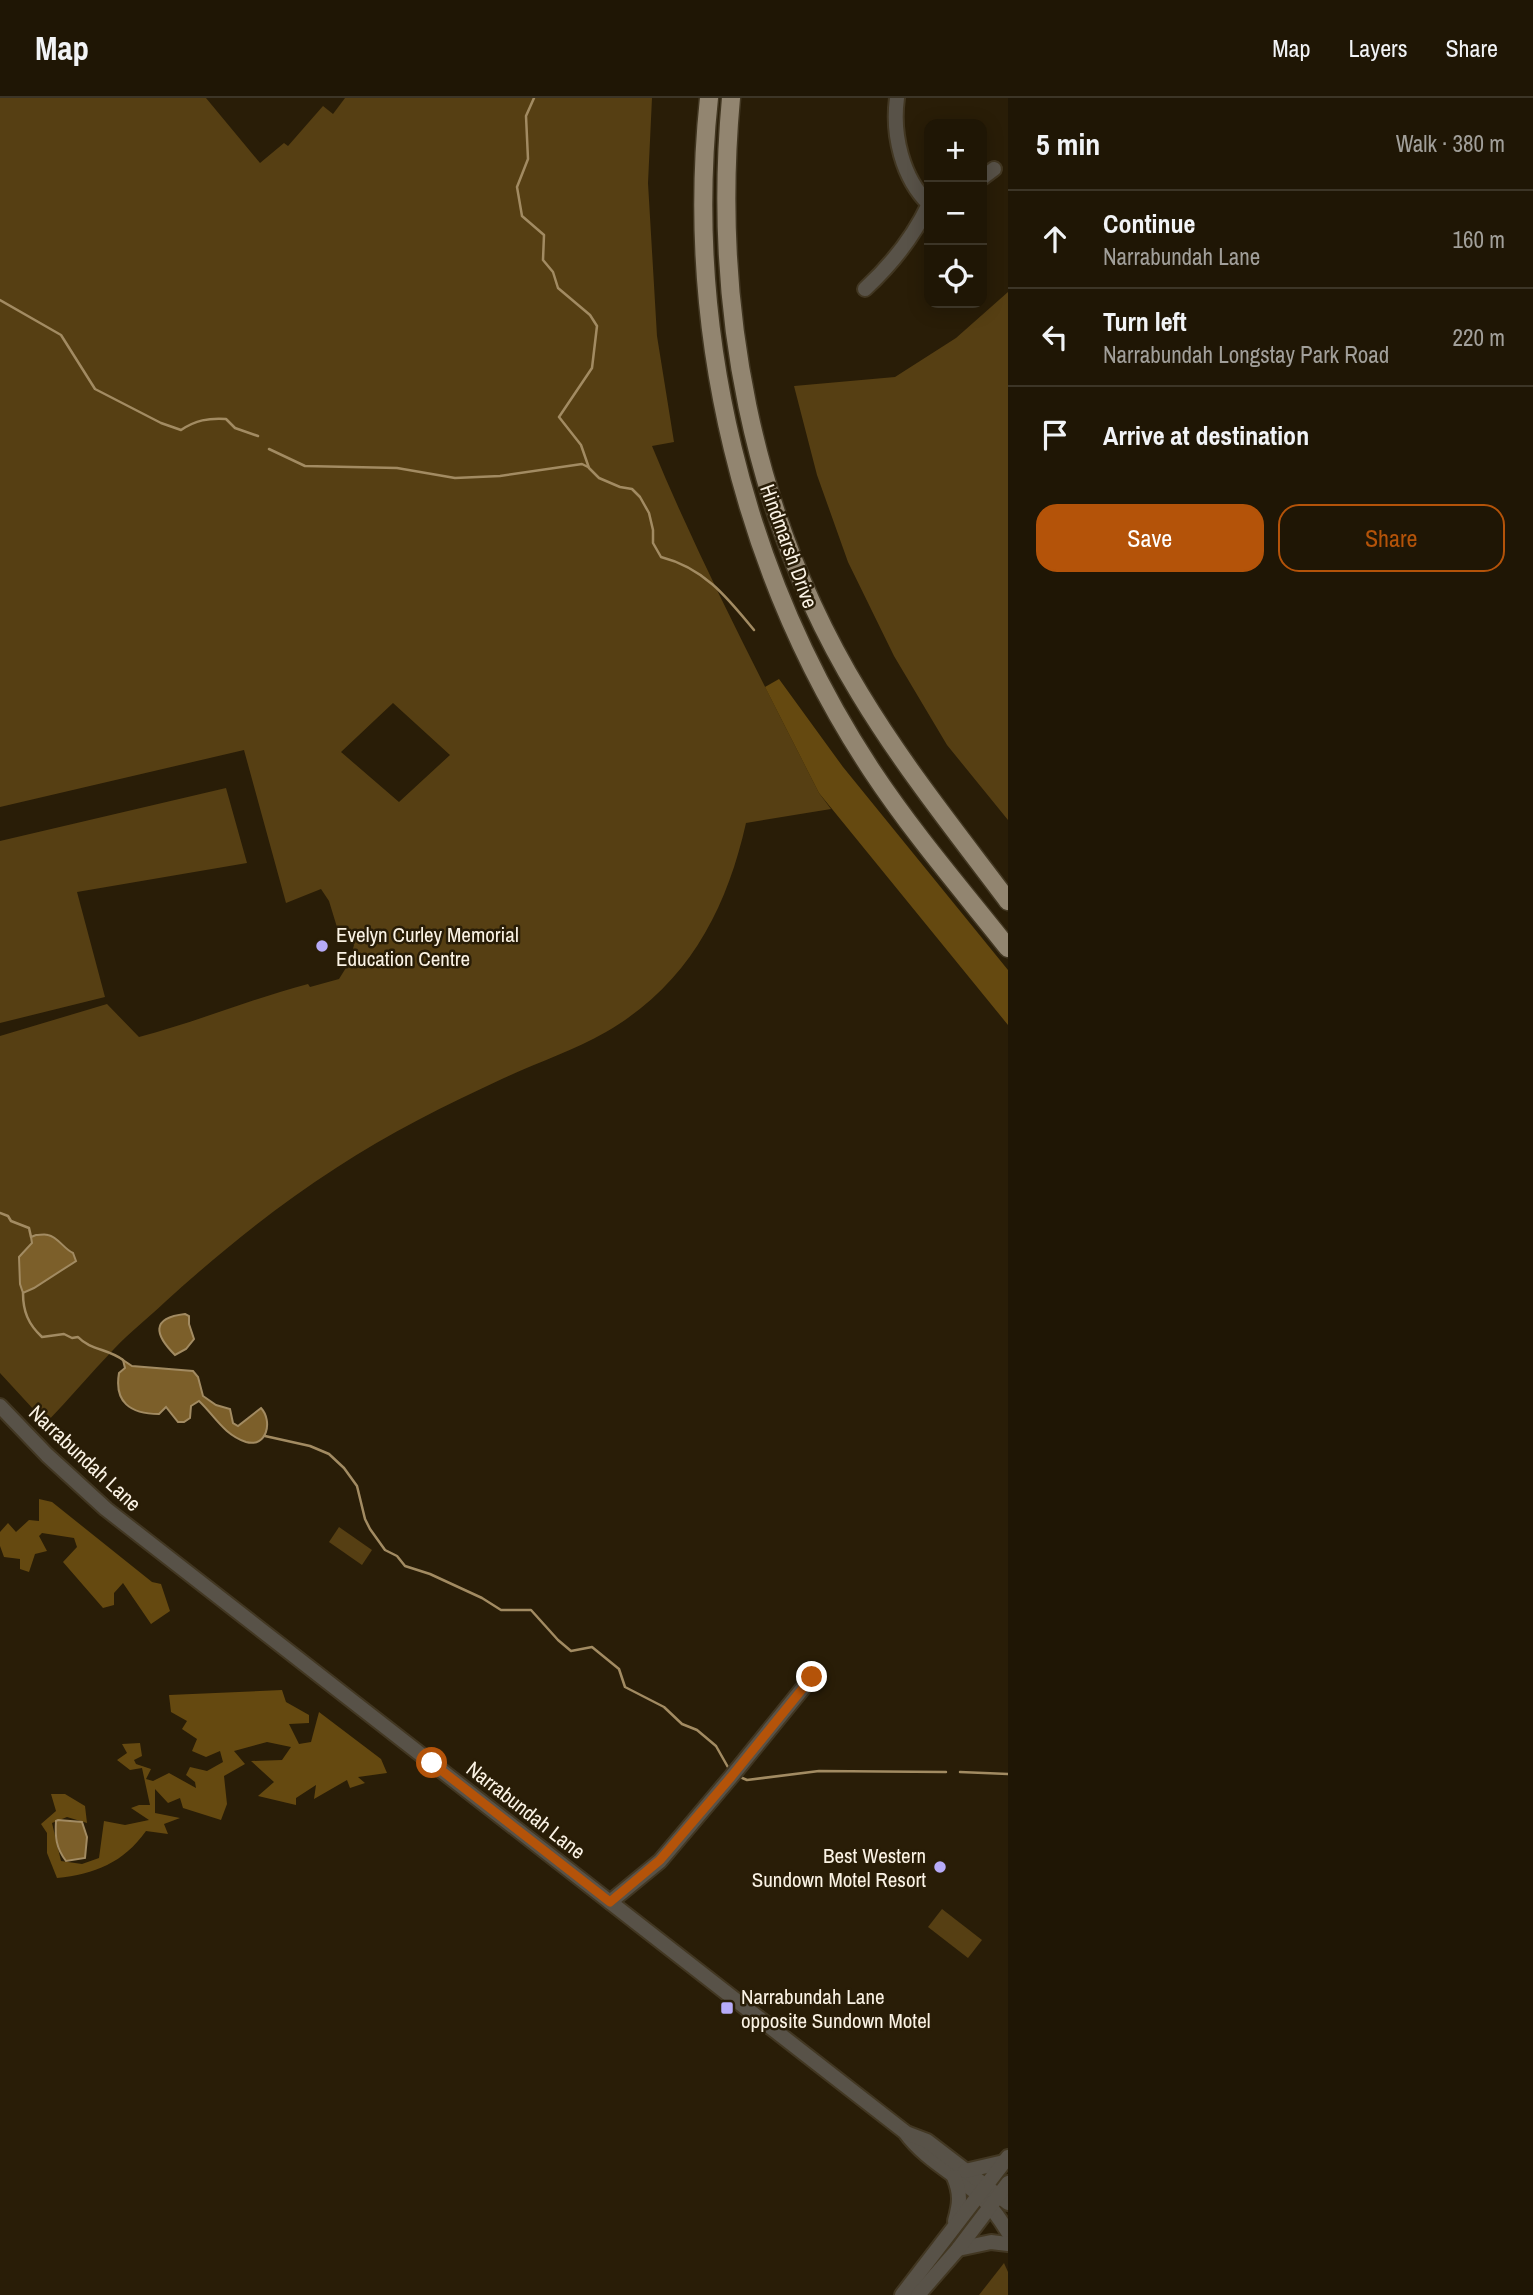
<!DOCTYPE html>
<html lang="en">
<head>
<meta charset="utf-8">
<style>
	body { margin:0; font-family:"Archivo Narrow",sans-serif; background:#2c2313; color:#f1f3f6 }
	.controls { position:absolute; right:21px; top:21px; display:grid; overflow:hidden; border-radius:14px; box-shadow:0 4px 18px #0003 }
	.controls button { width:63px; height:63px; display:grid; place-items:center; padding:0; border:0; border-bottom:2px solid #3c3527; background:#1f1605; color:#f1f3f6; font:35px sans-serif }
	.stop { position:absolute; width:21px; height:21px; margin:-16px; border:5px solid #b45309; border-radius:50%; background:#fff }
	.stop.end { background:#b45309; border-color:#fff; box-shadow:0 2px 7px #0008 }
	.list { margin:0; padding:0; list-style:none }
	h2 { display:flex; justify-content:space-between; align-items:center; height:91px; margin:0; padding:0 28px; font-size:30px }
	h2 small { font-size:23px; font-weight:400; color:#a19f9a }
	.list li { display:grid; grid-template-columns:46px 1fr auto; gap:21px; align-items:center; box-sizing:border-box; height:98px; padding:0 28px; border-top:2px solid #3c3527 }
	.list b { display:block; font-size:26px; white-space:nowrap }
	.list p { margin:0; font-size:23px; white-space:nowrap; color:#a19f9a }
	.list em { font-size:23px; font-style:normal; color:#a19f9a }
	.actions { display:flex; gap:14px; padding:21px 28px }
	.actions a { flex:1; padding:16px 0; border:2px solid #b45309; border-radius:21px; text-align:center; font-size:24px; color:#b45309 }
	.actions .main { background:#b45309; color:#fff }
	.icon { flex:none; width:38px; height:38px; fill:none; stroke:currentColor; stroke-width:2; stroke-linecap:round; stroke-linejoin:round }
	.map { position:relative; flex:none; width:1008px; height:2197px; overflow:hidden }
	header { display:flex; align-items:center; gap:42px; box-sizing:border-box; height:98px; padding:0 35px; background:#1f1605; border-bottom:2px solid #3c3527 }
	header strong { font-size:33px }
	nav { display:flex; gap:38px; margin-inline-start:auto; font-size:24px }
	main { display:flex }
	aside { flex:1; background:#1f1605 }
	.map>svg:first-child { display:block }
	.green { fill:#563f13; fill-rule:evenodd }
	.forest { fill:#654910 }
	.water { fill:#7c5f2a; stroke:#a28b62; stroke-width:2 }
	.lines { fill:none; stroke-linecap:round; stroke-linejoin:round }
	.stream { stroke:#a28b62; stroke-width:2.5 }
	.minor-casing { stroke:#423722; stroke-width:18 }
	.major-casing { stroke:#423722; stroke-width:21 }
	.minor { stroke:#585248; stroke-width:14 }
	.major { stroke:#928570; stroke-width:18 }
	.route { stroke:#b45309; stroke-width:9 }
	.poi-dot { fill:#b7abf8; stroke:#291d07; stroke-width:2.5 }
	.labels { text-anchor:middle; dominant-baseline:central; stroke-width:5; stroke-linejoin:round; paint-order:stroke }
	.street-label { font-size:21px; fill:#fbf3e5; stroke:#291d07 }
	.poi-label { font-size:21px; fill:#fbf3e5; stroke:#291d07; text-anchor:start }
</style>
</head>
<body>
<header>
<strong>Map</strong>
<nav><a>Map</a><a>Layers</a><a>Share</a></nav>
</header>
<main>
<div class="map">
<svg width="1008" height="2197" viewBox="0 0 1008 2197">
	<rect width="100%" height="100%" fill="#291d07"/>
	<g class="green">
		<path d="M0,0H206L260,65L284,45L288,48L323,8L333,16L345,0H652L648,85L657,238L674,344L652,348C701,467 761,580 819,695L831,711L746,725C726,814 687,887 606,934C573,953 538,964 504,980C446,1007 389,1035 336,1070C274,1110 219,1155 165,1204C148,1220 130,1234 114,1251C91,1275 69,1301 46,1325L0,1275V938L107,906L139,939C196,924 251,901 308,886L310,889L339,881L349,865L354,847L349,838L340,839L329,803L321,791L286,805L244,652L0,709ZM393,605L450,657L399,704L341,654Z"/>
		<path d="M1008,194V722L947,647L894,558L848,464L817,377L794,288L895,279L956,240Z"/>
		<path d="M226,690L247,765L77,794L105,899L0,925V743Z"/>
		<path d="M339,1429L372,1452L362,1467L329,1444Z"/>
		<path d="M942,1811L982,1842L968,1860L928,1829Z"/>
		<path d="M1004,2165L1008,2174V2197H979Z"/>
	</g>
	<g class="forest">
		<path d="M779,581L843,669L1008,872V927L819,695L765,589Z"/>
		<path d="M39,1401L52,1404L152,1484L161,1486L170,1513L151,1526L123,1485L114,1495V1507L103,1510L63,1464L77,1449L74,1440L42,1435L39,1438L47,1453L35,1456L29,1474L20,1471V1461L4,1459L0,1448V1434L8,1425L16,1434L29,1422L39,1423Z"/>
		<path d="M282,1592L286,1604L309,1617V1625L289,1626L299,1646L311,1644L319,1614L381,1661L387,1675L358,1679L365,1685L350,1690L347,1682L314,1701L316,1687L296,1700V1707L258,1698L274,1684L251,1663L282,1662L291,1649L267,1644L234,1653L245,1666L224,1678L227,1706L221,1722L183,1710L180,1700L168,1705L155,1691V1715L180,1720L164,1726L168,1736L146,1733C123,1765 95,1776 57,1780L47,1755V1735L41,1726L56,1713L51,1696H65L85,1708L87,1725L67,1719L52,1725L61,1763L82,1766L99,1760L104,1723L125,1727L149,1722L131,1710L139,1707H150L142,1670L130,1672L117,1662L127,1655L122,1646L140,1645L142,1658L134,1662L136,1666L151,1671L146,1681L153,1683L169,1675L196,1690L195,1684L186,1677L190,1669L207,1673L223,1664L220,1653L206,1659L192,1653L197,1641L182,1631L187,1623L171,1614L169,1597Z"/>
	</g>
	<g class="water">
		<path d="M36,1137C40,1137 45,1136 48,1137C58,1139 64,1151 73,1155L76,1163L34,1190L23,1195L20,1186L19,1159L32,1145L31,1139Z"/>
		<path d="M185,1216L189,1218V1226L194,1241L186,1251L175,1257C155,1237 150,1220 185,1216Z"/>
		<path d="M123,1262L132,1268L193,1273L198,1279L203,1298L216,1307L230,1311L233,1325L238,1328L261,1310C273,1323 267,1350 246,1344C223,1336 215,1318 199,1303L191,1308L190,1320L184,1324H178L166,1309L159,1316C130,1316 114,1304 119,1275L125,1270Z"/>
		<path d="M58,1722L82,1724L87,1739L85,1760L66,1763C56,1750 55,1739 56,1723Z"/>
	</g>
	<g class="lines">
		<g class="stream">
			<path d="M534,0L526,18L528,61L517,89L522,118L544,137L543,162L553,174L558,190L590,217L597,228L592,270L559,319L581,347L589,370L599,380L620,389L632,391L640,399L649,415L653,432V445L661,459C704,470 727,499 754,532"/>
			<path d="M0,202L61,237L95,291L161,325L181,332C196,322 208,320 226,321L235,330L258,338"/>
			<path d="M269,351L305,368L397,370L455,380L500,378L582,366L588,369"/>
			<path d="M0,1115L8,1118L11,1123L29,1130L31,1139"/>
			<path d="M23,1195C23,1213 28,1226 42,1239L64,1236L72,1240L78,1239C90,1252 109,1251 123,1262"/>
			<path d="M265,1338L310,1348L329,1356L344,1370L357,1388L365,1421L370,1431L385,1452L397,1458L405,1468L430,1476L482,1500L501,1512H531L558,1542L571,1553L592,1549L619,1571L625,1589L664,1609L682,1626L697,1632L716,1648L729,1671"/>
			<path d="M960,1674L1008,1676"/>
			<path d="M740,1679L747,1682L819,1673L946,1674"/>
		</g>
		<defs>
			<g id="minor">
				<path d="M897,0C892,36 902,80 929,106"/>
				<path d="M982,80L994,71"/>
				<path d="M865,191C891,167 914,138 929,106"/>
				<path d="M0,1308L47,1357L106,1411L905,2034C925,2062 956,2076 981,2099C992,2109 1000,2121 1008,2134"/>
				<path d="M610,1804L660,1763L731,1679L812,1579"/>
				<path d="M906,2035L927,2043L1008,2105"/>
				<path d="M965,2073L1004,2064"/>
				<path d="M954,2079C961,2096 960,2105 955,2123"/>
				<path d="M958,2151L991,2144L1008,2146"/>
				<path d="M902,2197L1008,2059"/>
				<path d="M918,2197L958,2151L1008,2085"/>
			</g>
			<g id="major">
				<path d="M709,0C684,233 743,477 872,673C913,735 962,792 1008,850"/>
				<path d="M731,0C712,207 751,417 860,596C904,669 957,735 1008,803"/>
			</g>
		</defs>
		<use href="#minor" class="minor-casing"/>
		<use href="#major" class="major-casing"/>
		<use href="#minor" class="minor"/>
		<use href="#major" class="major"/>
	</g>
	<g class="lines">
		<path class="route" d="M432,1665L610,1804L660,1762L731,1679L812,1579"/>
	</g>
	<g class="poi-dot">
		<circle cx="322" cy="848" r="7"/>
		<circle cx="940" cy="1769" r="7"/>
		<rect x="720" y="1903" width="14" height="14" rx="3.5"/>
	</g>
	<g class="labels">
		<g class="street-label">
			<text transform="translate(789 448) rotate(70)">Hindmarsh Drive</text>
			<text transform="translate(85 1360) rotate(43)">Narrabundah Lane</text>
			<text transform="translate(526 1712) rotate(38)">Narrabundah Lane</text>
		</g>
		<g class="poi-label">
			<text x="336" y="836">Evelyn Curley Memorial<tspan x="336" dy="24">Education Centre</tspan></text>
			<text x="926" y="1757" text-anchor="end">Best Western<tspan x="926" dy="24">Sundown Motel Resort</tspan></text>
			<text x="741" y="1898">Narrabundah Lane<tspan x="741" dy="24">opposite Sundown Motel</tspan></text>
		</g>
	</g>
</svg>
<div class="controls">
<button>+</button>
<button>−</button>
<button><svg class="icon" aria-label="locate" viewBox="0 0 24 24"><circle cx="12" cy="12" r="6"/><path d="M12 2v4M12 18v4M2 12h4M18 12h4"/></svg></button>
</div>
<div class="stop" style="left:432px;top:1665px"></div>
<div class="stop end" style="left:812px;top:1579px"></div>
</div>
<aside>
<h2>5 min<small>Walk · 380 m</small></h2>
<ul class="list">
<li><svg class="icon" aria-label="ahead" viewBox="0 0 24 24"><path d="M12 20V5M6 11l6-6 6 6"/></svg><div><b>Continue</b><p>Narrabundah Lane</p></div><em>160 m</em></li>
<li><svg class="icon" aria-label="left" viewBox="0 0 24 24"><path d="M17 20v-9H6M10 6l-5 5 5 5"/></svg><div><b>Turn left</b><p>Narrabundah Longstay Park Road</p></div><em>220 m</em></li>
<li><svg class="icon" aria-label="arrive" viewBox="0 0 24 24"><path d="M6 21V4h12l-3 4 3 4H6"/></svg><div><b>Arrive at destination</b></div></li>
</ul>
<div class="actions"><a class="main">Save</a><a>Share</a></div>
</aside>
</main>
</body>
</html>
